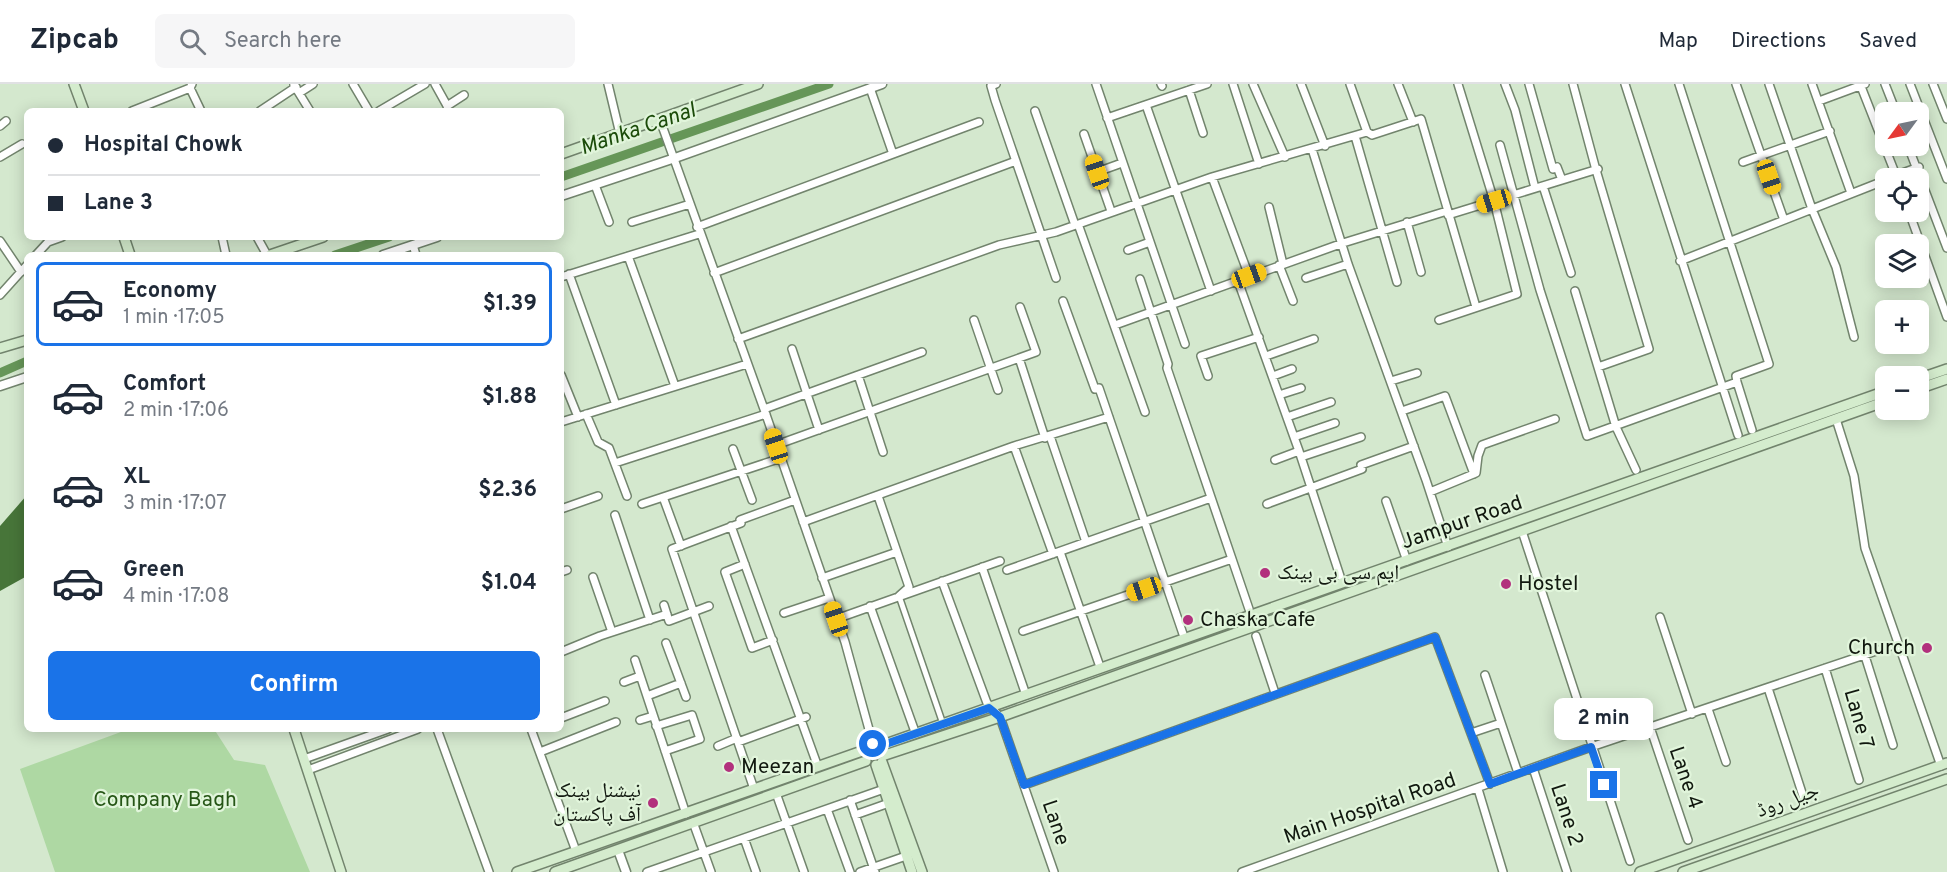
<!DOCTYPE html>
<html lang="en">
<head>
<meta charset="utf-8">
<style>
	body { margin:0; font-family:Overpass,"Noto Naskh Arabic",sans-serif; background:#f6f6f7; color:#1f2937; height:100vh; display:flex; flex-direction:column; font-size:22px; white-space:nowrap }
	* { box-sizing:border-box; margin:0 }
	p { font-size:20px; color:#747a83 }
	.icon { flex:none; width:33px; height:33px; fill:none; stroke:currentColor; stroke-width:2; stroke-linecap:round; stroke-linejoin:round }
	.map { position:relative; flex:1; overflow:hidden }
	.drawer { position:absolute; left:24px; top:168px; width:540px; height:480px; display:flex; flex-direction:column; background:#fff; border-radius:9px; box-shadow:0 3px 15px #0003 }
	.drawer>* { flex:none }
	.hud { position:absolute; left:24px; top:24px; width:540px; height:132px; border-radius:9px; box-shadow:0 3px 15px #0003; display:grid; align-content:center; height:132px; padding:0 24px; background:#fff }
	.needle { width:39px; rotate:237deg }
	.controls { position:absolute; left:1875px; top:18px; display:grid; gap:12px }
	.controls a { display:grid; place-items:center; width:54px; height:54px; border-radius:9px; background:#fff; box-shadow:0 3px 15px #0003; font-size:30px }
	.end { position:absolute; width:27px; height:27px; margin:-14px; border:8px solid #1a73e8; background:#fff; box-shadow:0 0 0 3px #fff }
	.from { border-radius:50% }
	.bubble { position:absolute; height:42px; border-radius:9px; background:#fff; box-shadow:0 3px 15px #0003; font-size:20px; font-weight:700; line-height:42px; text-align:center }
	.car { position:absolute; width:18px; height:36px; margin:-18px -9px; border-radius:8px; box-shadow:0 0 4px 2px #0007; background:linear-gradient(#f5c518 24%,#345 0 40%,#f5c518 0 76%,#345 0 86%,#f5c518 0) }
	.hud b { display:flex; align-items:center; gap:21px; height:57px; font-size:22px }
	.hud b+b { border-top:2px solid #e0e1e3 }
	.hud i { width:15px; height:15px; background:#1f2937 }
	ul { padding:10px 0 0; list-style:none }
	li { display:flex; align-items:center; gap:18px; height:84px; margin:0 12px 9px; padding:0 12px; border:3px solid transparent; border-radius:9px }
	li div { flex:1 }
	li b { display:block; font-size:22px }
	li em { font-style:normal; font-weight:700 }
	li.on { border-color:#1a73e8 }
	li>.icon { width:54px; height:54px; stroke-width:1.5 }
	.primary-button { display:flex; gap:12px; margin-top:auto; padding:12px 24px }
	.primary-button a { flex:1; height:69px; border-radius:9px; background:#1a73e8; color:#fff; font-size:24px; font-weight:700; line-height:69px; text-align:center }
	header { display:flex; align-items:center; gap:36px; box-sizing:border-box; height:84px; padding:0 30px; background:#fff; border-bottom:2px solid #e0e1e3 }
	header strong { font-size:28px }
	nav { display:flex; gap:33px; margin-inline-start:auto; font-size:21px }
	.search { width:420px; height:54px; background:#f6f6f7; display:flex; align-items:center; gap:15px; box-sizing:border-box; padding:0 21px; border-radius:9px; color:#747a83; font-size:22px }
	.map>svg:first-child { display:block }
	.green { fill:#aed8a3 }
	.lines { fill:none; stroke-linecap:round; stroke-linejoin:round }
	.canal { stroke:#669658; stroke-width:9 }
	.building { fill:#477539 }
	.pedestrian-casing { stroke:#72846d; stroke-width:8 }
	.minor-casing { stroke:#72846d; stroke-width:10 }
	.tertiary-casing { stroke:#72846d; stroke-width:11 }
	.secondary-casing { stroke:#72846d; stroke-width:12 }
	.pedestrian { stroke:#fff; stroke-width:5 }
	.minor { stroke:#fff; stroke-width:7 }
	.tertiary { stroke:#fff; stroke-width:8 }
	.secondary { stroke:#d4eccd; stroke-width:9 }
	.route { stroke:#1a73e8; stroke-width:8 }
	.poi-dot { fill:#b2317d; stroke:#e1f5db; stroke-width:2 }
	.labels { text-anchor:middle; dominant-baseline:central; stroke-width:4.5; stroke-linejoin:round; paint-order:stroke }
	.street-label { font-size:21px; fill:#11180f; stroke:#e1f5db }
	.poi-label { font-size:21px; fill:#11180f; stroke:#e1f5db; text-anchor:start }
	.park-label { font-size:21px; fill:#265616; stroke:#e1f5db }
	.water-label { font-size:22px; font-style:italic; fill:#1b4b09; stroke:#e1f5db }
</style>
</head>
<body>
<header>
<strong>Zipcab</strong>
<div class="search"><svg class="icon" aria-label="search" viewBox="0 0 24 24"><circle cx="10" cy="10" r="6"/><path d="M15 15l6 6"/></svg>Search here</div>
<nav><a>Map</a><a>Directions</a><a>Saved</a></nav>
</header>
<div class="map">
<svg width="1947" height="788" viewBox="0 0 1947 788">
	<rect width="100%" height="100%" fill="#d4e8ce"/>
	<path class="green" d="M129,645H214L234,676L265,681L310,788H55L20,685Z"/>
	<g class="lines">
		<path class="canal" d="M561,93L829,0
			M335,171L389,153
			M0,289L27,277"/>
	</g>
	<path class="building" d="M27,411V492L0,507V442Z"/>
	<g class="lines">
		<defs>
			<path id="pedestrian" d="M899,512L943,640"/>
			<path id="minor" d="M353,0L369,27
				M435,0L450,27
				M608,0L620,50
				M996,0L991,2L995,16L1056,194
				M1096,0L1185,260
				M1161,0L1162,2
				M1233,0L1259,80
				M1253,0L1285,73
				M1301,0L1325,62
				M1350,0L1367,48
				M1398,0L1413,38
				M1505,0L1515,26L1535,104
				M1529,0L1553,85L1557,83L1562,96
				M1573,0L1596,86L1649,265L1598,283
				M1625,0L1738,351
				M1679,0L1769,280L1736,292L1737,298
				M1736,0L1784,136
				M1769,0L1812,125L1836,183L1854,253
				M1812,0L1851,109
				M1860,0L1897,94
				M1885,0L1896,28
				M1910,0L1947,95
				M1933,0L1947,35
				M294,1L310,27
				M190,4L201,27
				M870,4L893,70
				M1189,6L1203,49
				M299,9L313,0
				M1819,17L1865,0
				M1146,21L1211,207
				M447,22L464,11
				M132,27L190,4L192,0
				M260,27L296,3
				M379,27L425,0
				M1035,27L1075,141
				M1107,34L1207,0
				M660,36L764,325L845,558L873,660
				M0,42L6,37
				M1084,50L1111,127
				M1355,52L1397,198
				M1500,61L1540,206L1587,352L1737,298L1752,346
				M1908,62L1947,164
				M1312,65L1348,180L1426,396L1448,463
				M0,73L22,60
				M1743,78L1830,47
				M1097,88L1122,79
				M1894,92L1919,83
				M1212,93L1249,192
				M595,101L609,138
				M1543,102L1571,189
				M1269,123L1283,180
				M1909,128L1947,233
				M1448,131L1598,85
				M632,138L690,120
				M1407,138L1421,188
				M1078,140L1145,328
				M697,143L979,38
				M222,153L226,171
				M257,153L267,171
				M0,157L21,188
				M413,161L416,171
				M1128,166L1150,158
				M36,171L48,158L62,153
				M628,172L675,302
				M1680,177L1886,96
				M1279,181L1293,217
				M714,189L1016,77
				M569,190L616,321
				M561,193L699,150
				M1306,194L1348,180
				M1140,195L1168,280L1167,284L1249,525
				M1238,197L1299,367L1340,492
				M1575,207L1616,343L1636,386
				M0,211L27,181
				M1063,217L1095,305L1099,304L1183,550
				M974,236L998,306
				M1439,236L1517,210L1494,117L1458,0
				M1115,241L1343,159L1447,127
				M738,255L999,161L1056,148L1212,93L1367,48L1372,51L1421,35L1476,223
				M792,265L819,346
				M1266,272L1314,255
				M1019,274L1045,354
				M561,291L578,333
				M858,291L883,368
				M1208,292L1201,272L1259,253
				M1273,292L1292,285
				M1391,297L1417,289
				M1279,311L1301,304
				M764,325L922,268
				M1402,327L1445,312L1474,390
				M586,330L598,358L609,364L627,412
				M1287,333L1331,318
				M1836,335L1854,392L1865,464L1941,682
				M561,338L747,280
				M1050,352L1086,458
				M1294,353L1335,339
				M776,361L1036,268L1020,223
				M1014,362L1053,470
				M733,365L752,416
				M1301,373L1361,353
				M1275,376L1299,367
				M615,379L766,330
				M1430,408L1476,389L1478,372L1482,361L1555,335
				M878,412L909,503L899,512
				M663,413L681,462
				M1386,417L1407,477
				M642,420L781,374
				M1267,420L1362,385L1361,381L1414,362
				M561,425L598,412
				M615,431L650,536
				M803,438L1014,362L1109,333
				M731,442L818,683
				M1522,447L1630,777
				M1060,468L1099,580
				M745,480L725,488L752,564L773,556
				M982,483L1026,611
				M1007,486L1211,414
				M561,488L567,486
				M593,493L612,548
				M822,494L897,468
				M942,497L987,619L1000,633L1054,788
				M664,521L669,537L709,522
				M870,522L914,645
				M784,529L829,514
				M1660,533L1692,630
				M836,535L1000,477
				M1023,547L1232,475
				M1256,552L1275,609
				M666,559L686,613
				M561,568L600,552L667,530
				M1865,572L1893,661
				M635,576L686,730
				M1825,584L1859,696
				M1485,591L1518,689
				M624,598L640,592
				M1768,604L1804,715
				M647,612L681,599
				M1708,625L1726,678
				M561,634L605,617
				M640,636L653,632
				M656,642L692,631L700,655L665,667
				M1650,643L1688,756
				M437,645L489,788
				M531,645L576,767
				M1471,649L1501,639
				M738,658L806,633
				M718,662L737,654
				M540,668L616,638
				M304,675L388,645
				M1533,684L1567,788
				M308,686L418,645
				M1024,701L1435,553L1490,700
				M754,705L672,465L741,439L740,436L795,416
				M1478,705L1503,788
				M776,709L804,788
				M850,716L875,788
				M827,725L850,788
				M855,731L889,719
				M693,738L711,788
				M744,754L756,788
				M647,788L884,705
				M860,788L906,772
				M1242,788L1591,663L1897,560"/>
			<path id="tertiary" d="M561,112L675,74L882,0
				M383,171L437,153
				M0,302L27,293
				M618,766L626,788"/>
			<path id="secondary" d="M74,0L84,27
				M561,70L758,0
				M124,153L130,171
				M270,171L323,153
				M0,264L27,256
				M1918,295L1947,285
				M1918,305L1947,295
				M294,645L341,788
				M880,662L1886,307
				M885,671L1000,633L1886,317
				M882,678L922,788
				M876,681L912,788
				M517,788L865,666
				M555,788L866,677
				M1640,788L1947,679
				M1683,788L1947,695"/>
		</defs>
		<use href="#pedestrian" class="pedestrian-casing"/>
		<use href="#minor" class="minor-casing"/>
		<use href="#tertiary" class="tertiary-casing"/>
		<use href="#secondary" class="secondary-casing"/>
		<use href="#pedestrian" class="pedestrian"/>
		<use href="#minor" class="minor"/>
		<use href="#tertiary" class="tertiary"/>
		<use href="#secondary" class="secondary"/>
	</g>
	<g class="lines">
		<path class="route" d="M873,660L880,662L989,624L1000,633L1024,701L1435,553L1490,700L1591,663L1604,701"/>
	</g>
	<g class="poi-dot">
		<circle cx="1265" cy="489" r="6"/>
		<circle cx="1506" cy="500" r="6"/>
		<circle cx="1188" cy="536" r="6"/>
		<circle cx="1927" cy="564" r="6"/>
		<circle cx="729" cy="683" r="6"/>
		<circle cx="653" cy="719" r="6"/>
	</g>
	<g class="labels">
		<g class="street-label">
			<text transform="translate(1462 439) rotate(-19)">Jampur Road</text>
			<text transform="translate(1858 635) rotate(74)">Lane 7</text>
			<text transform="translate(1685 694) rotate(71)">Lane 4</text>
			<text transform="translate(1788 717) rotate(-20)">جیل روڈ</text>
			<text transform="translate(1370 725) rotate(-19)">Main Hospital Road</text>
			<text transform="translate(1566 731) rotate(72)">Lane 2</text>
			<text transform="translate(1055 739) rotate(71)">Lane</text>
		</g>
		<g class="poi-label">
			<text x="1277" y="489">ایم سی بی بینک</text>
			<text x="1518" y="500">Hostel</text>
			<text x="1200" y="536">Chaska Cafe</text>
			<text x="1915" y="564" text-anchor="end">Church</text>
			<text x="741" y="683">Meezan</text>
			<text x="641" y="707" text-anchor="end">نیشنل بینک<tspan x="641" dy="24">آف پاکستان</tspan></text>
		</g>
		<g class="park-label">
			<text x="165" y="716">Company Bagh</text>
		</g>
		<g class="water-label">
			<text transform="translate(638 46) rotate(-19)">Manka Canal</text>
		</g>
	</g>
</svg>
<div class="controls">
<a><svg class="needle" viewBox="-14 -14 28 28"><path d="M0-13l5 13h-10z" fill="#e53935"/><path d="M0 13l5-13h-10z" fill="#747a83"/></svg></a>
<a><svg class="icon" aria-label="locate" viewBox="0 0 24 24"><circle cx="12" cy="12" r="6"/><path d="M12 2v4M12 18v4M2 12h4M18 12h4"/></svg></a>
<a><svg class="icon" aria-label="layers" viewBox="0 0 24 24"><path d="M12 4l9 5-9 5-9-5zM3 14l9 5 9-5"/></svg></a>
<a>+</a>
<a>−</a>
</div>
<i class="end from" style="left:873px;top:660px"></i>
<i class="end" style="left:1604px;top:701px"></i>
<div class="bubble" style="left:1554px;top:614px;width:99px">2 min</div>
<i class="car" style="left:1097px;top:88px;rotate:341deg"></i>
<i class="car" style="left:1769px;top:93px;rotate:161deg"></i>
<i class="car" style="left:1494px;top:117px;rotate:253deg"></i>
<i class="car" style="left:1249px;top:192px;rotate:70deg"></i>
<i class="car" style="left:776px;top:362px;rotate:342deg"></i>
<i class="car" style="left:1144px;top:505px;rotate:251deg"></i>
<i class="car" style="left:836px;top:535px;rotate:341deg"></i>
<div class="hud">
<b><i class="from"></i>Hospital Chowk</b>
<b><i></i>Lane 3</b>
</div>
<section class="drawer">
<ul>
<li class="on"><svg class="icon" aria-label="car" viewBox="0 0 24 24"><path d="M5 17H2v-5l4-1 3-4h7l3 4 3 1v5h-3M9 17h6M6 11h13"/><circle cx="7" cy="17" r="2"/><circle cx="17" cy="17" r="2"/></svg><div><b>Economy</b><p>1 min · 17:05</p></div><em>$1.39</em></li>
<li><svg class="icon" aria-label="car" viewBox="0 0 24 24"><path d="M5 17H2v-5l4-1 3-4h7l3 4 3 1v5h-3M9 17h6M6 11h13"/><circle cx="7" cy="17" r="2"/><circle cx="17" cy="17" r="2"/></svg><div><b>Comfort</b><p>2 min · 17:06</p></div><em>$1.88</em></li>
<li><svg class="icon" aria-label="car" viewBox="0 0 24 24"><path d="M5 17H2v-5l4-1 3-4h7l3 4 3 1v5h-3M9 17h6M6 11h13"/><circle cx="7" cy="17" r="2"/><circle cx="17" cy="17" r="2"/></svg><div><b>XL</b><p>3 min · 17:07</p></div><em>$2.36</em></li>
<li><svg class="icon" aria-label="car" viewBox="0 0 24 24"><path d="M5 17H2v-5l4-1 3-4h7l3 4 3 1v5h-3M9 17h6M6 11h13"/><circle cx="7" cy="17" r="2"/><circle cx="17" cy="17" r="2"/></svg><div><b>Green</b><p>4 min · 17:08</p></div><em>$1.04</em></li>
</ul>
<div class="primary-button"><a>Confirm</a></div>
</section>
</div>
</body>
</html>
